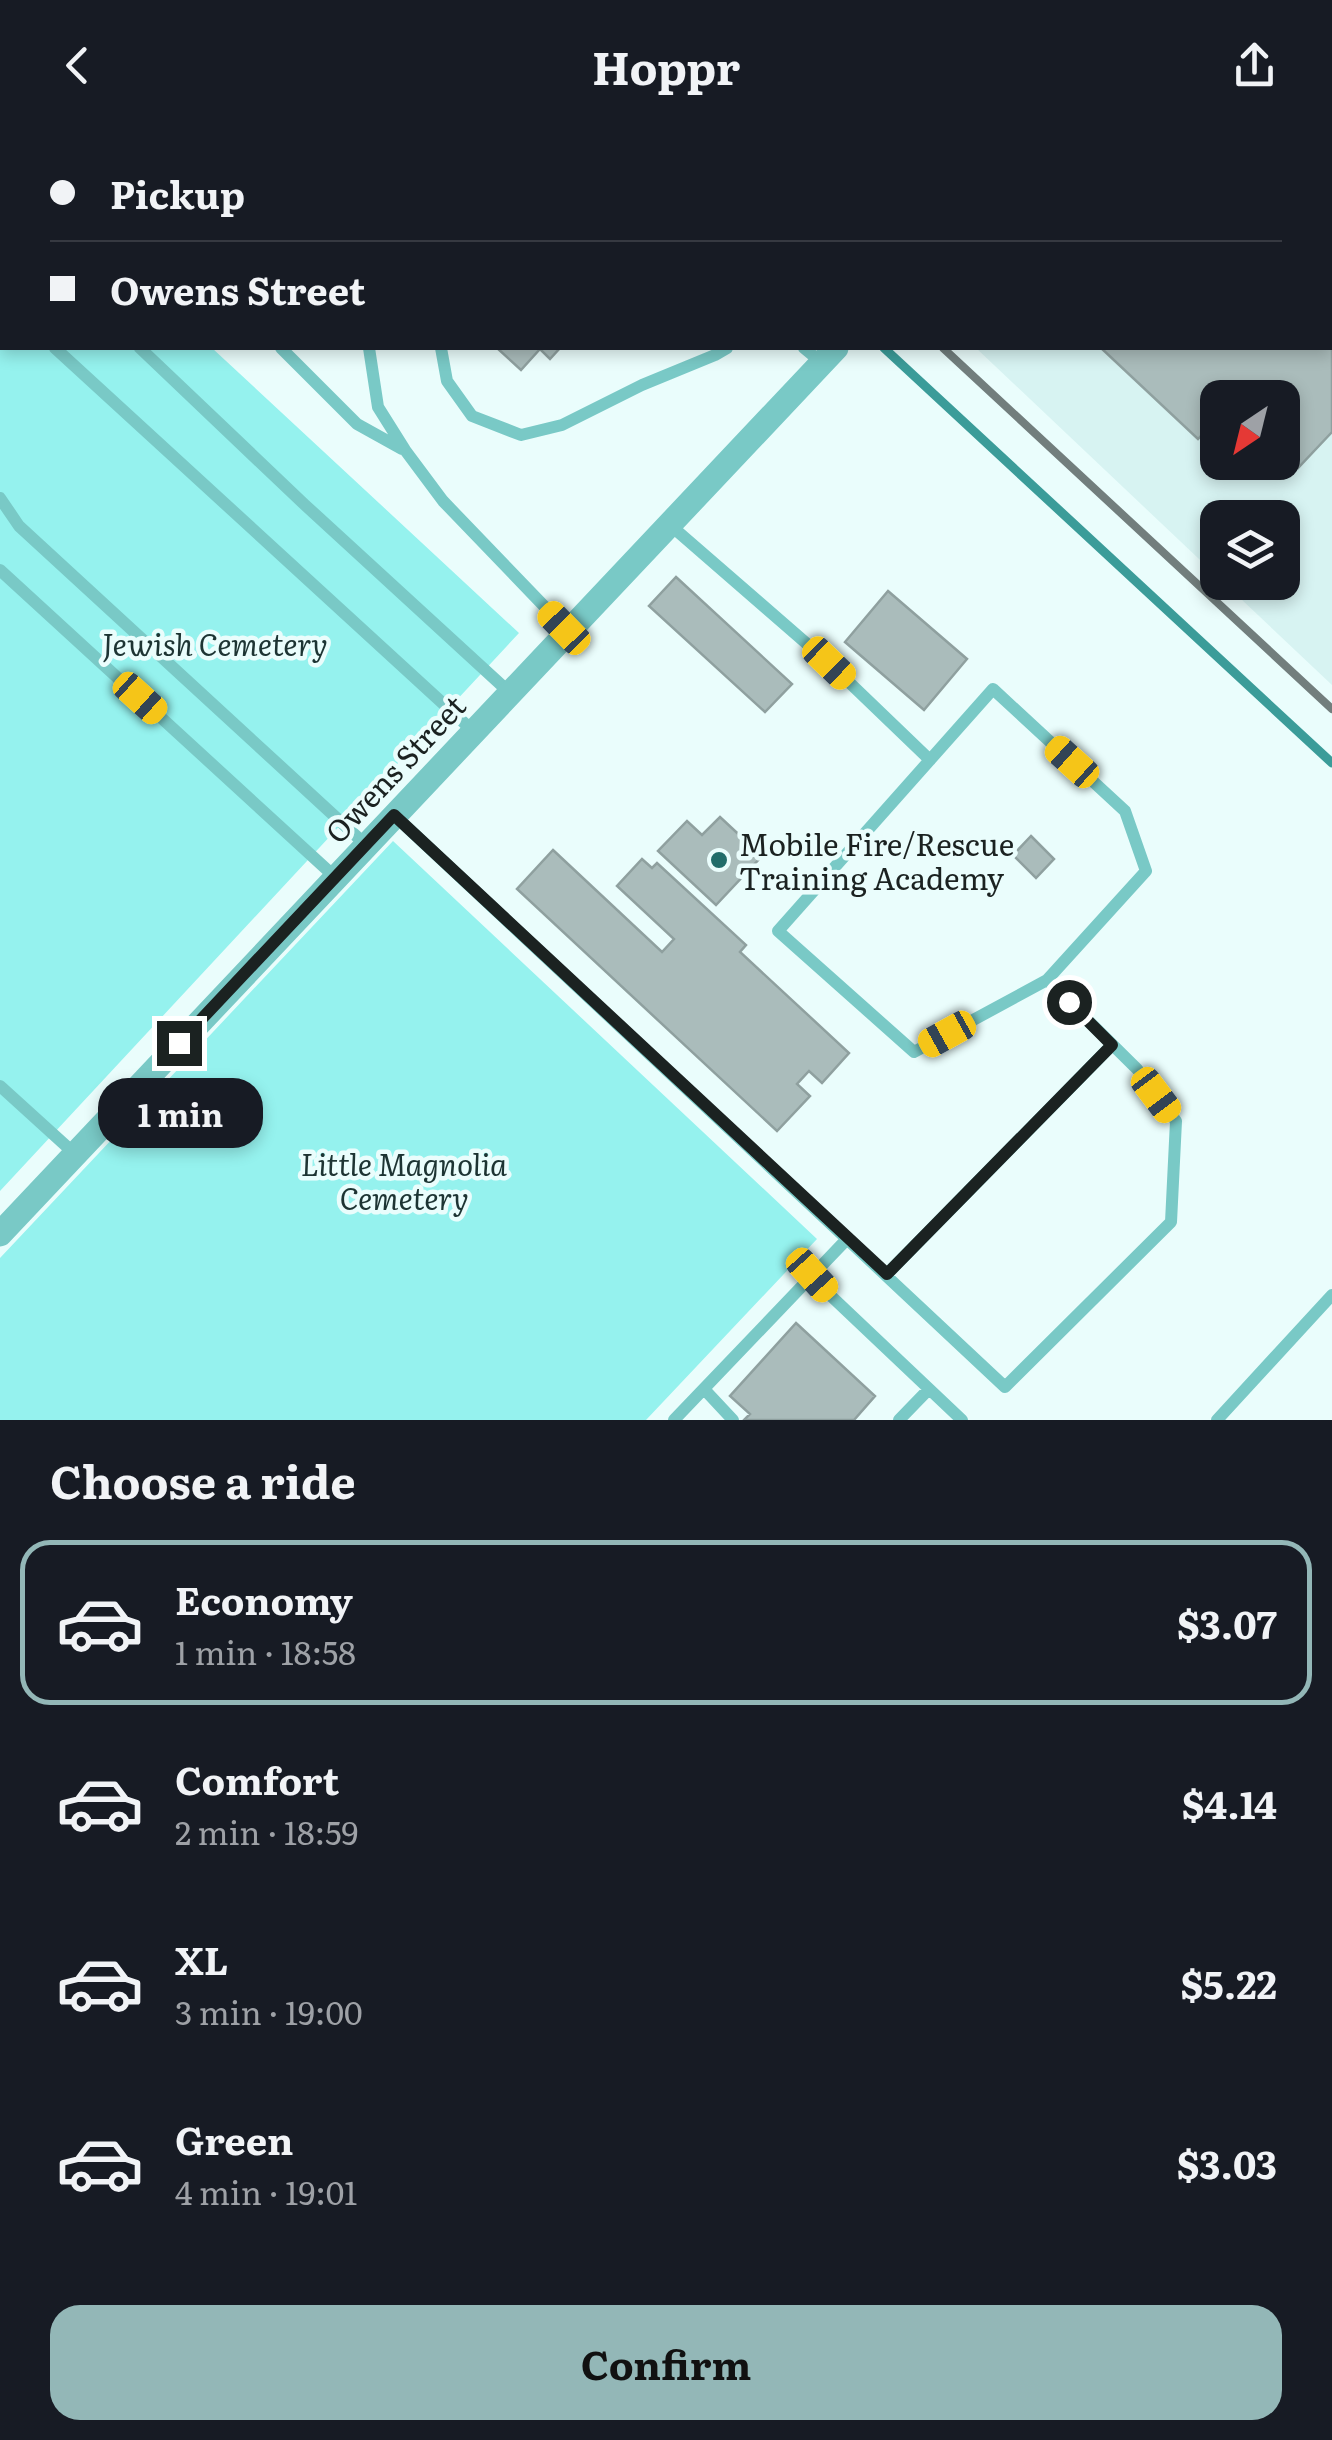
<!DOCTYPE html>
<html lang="en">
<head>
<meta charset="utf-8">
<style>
	body { margin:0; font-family:Literata,serif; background:#242831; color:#f1f3f6; height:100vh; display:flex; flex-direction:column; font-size:38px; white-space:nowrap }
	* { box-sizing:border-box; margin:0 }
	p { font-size:32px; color:#9ea1a6 }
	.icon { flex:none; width:55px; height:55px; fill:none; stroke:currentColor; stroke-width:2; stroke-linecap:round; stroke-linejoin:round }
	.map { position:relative; height:1290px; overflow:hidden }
	.panel { display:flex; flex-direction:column; background:#171b24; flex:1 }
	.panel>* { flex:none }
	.hud { position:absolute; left:0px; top:0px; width:1332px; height:220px; box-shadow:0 5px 15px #0003; display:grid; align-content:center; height:220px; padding:0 50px; background:#171b24 }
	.needle { width:65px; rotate:215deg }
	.controls { position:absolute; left:1200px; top:250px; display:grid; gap:20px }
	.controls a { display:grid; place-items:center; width:100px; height:100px; border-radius:20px; background:#171b24; box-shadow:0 5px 15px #0003; font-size:50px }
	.end { position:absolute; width:45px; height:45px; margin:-22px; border:12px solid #1b2221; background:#fff; box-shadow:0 0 0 5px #fff }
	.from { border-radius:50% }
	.bubble { position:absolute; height:70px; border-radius:30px; background:#171b24; box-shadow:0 5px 15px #0003; font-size:32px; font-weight:700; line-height:70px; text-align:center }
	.car { position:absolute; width:30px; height:60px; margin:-30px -15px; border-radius:12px; box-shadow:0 0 8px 2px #0007; background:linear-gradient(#f5c518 24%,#345 0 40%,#f5c518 0 76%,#345 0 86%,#f5c518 0) }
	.hud b { display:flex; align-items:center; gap:35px; height:95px; font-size:38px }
	.hud b+b { border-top:2px solid #363941 }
	.hud i { width:25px; height:25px; background:#f1f3f6 }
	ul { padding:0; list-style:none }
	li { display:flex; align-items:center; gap:30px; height:165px; margin:0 20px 15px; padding:0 30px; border:5px solid transparent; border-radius:30px }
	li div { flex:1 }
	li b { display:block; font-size:38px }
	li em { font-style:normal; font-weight:700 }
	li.on { border-color:#93b7b7 }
	li>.icon { width:90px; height:90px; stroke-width:1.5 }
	h2 { padding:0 50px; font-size:45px; line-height:120px }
	.action { display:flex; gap:20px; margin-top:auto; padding:20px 50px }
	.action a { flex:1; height:115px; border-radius:30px; background:#93b7b7; color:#111; font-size:40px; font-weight:700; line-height:115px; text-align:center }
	header { display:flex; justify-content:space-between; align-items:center; height:130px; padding:0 50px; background:#171b24; font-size:45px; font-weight:700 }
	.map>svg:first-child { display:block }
	.built { fill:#d7f3f2; fill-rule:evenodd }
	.green { fill:#95f2ee }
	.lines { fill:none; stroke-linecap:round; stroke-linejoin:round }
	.stream { stroke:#3b9c99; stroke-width:9 }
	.building { fill:#aabcbb; stroke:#8fa09f; stroke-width:2.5 }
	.lane { stroke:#79c9c6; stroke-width:12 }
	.street { stroke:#79c9c6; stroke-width:25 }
	.rail { stroke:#727e7d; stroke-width:8 }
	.route { stroke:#1b2221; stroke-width:12 }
	.poi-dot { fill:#216d6a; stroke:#eafdfc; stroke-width:4 }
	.labels { text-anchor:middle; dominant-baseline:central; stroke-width:9; stroke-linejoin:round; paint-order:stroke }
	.park-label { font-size:30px; font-style:italic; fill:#1d3433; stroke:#eafdfc }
	.street-label { font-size:30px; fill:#1b2221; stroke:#eafdfc }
	.poi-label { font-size:30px; fill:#1b2221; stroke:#eafdfc; text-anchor:start }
</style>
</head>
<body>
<header><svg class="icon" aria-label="back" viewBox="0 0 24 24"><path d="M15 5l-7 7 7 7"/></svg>Hoppr<svg class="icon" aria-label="share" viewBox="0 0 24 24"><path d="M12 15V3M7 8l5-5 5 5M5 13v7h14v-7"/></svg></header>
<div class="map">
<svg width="1332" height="1290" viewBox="0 0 1332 1290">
	<rect width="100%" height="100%" fill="#eafdfc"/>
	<path class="built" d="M747,0H1332V555L1224,453L1282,452V388H1218L1217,446L976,218H1330V2H749ZM1218,268H1282V332H1218Z"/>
	<path class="green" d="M0,21L2,23V218H212L519,503L0,1061Z
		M393,711L817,1109L646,1290H0V1128Z"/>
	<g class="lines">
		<path class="stream" d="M650,0L653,2
			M884,218L1332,633"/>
	</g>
	<path class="building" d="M172,0H275L278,2H170Z
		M488,0H541L539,2H486Z
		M1071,0H1173L1176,2H1069Z
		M1274,0H1332V54L1330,52V2H1276Z
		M1330,147L1332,149V302L1298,338L1282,324V268H1218V288L1198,309L1101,218H1330Z
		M497,218H560L550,229L540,219L521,240Z
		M676,447L792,554L765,582L649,476Z
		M888,461L967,529L924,580L845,512Z
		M720,687L762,726L716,775L658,721L687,691L702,705Z
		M1031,706L1054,729L1036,748L1013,725Z
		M553,720L662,822L674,809L617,756L642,729L652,738L657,733L746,815L740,822L849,923L822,953L809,941L797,954L810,966L777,1001L517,759Z
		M796,1193L875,1266L854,1290H744L750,1284L730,1266Z"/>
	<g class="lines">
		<path class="lane" d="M423,0L426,2
			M55,218L473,601
			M140,218L305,375L510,563
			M281,218L357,294L402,319
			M369,218L378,277L405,320L443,371L568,501
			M441,218L447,251L472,286L521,305L562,295L642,255L715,225L727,218
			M804,218L822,233
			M0,368L19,396L366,715
			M669,394L829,533L930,630
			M0,440L335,747
			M993,559L1125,681L1146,741L1047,850L914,922L778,801Z
			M394,685L1005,1257L1171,1092L1176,991L1137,939L1047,850
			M0,956L75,1024
			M887,1144L1112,915
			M812,1145L831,1166L962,1290
			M704,1259L733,1290
			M674,1290L848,1108
			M899,1290L929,1259
			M1217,1290L1332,1165"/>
		<path class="street" d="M730,0L733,2
			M0,1104L836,218"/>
		<path class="rail" d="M709,0L712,2
			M943,218L1332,579"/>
	</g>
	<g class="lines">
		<path class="route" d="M179,913L394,685L887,1144L1112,915L1069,872"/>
	</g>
	<circle class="poi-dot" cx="719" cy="730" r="10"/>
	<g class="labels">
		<g class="park-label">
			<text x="215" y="513">Jewish Cemetery</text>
			<text x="404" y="1033">Little Magnolia<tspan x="404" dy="34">Cemetery</tspan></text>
		</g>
		<g class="street-label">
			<text transform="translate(394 638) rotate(-47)">Owens Street</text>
		</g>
		<g class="poi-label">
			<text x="739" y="713">Mobile Fire/Rescue<tspan x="739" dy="34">Training Academy</tspan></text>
		</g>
	</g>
</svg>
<div class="controls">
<a><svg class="needle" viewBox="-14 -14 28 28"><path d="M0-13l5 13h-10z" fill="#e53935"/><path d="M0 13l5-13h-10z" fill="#9ea1a6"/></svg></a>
<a><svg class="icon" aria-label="layers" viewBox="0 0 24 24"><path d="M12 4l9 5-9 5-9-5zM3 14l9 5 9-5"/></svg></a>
</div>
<i class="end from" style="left:1069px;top:872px"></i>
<i class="end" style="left:179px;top:913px"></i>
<div class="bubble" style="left:98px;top:948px;width:165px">1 min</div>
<i class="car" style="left:564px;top:498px;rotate:316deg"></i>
<i class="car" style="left:829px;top:533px;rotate:134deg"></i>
<i class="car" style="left:140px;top:568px;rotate:132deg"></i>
<i class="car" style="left:1072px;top:632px;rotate:312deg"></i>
<i class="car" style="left:947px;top:904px;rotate:241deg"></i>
<i class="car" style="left:1156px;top:965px;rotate:143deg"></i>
<i class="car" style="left:812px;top:1145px;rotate:138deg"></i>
<div class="hud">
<b><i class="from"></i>Pickup</b>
<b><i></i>Owens Street</b>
</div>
</div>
<section class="panel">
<h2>Choose a ride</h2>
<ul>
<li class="on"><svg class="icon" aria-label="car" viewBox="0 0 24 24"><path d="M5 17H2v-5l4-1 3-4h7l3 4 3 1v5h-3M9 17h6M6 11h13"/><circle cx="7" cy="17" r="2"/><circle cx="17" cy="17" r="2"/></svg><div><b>Economy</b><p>1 min · 18:58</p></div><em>$3.07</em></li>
<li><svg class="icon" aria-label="car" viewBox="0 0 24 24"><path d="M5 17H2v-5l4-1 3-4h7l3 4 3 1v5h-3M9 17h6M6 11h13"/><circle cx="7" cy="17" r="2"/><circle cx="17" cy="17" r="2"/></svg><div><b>Comfort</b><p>2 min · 18:59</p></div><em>$4.14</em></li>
<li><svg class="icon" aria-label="car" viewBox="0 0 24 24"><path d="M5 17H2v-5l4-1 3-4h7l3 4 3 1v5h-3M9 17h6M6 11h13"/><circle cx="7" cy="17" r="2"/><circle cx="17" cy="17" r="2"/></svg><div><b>XL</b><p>3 min · 19:00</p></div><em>$5.22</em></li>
<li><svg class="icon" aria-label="car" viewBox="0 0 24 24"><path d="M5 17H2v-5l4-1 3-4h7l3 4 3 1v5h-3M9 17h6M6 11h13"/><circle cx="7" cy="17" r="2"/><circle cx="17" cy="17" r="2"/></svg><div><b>Green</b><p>4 min · 19:01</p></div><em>$3.03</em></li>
</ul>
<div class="action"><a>Confirm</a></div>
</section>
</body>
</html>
